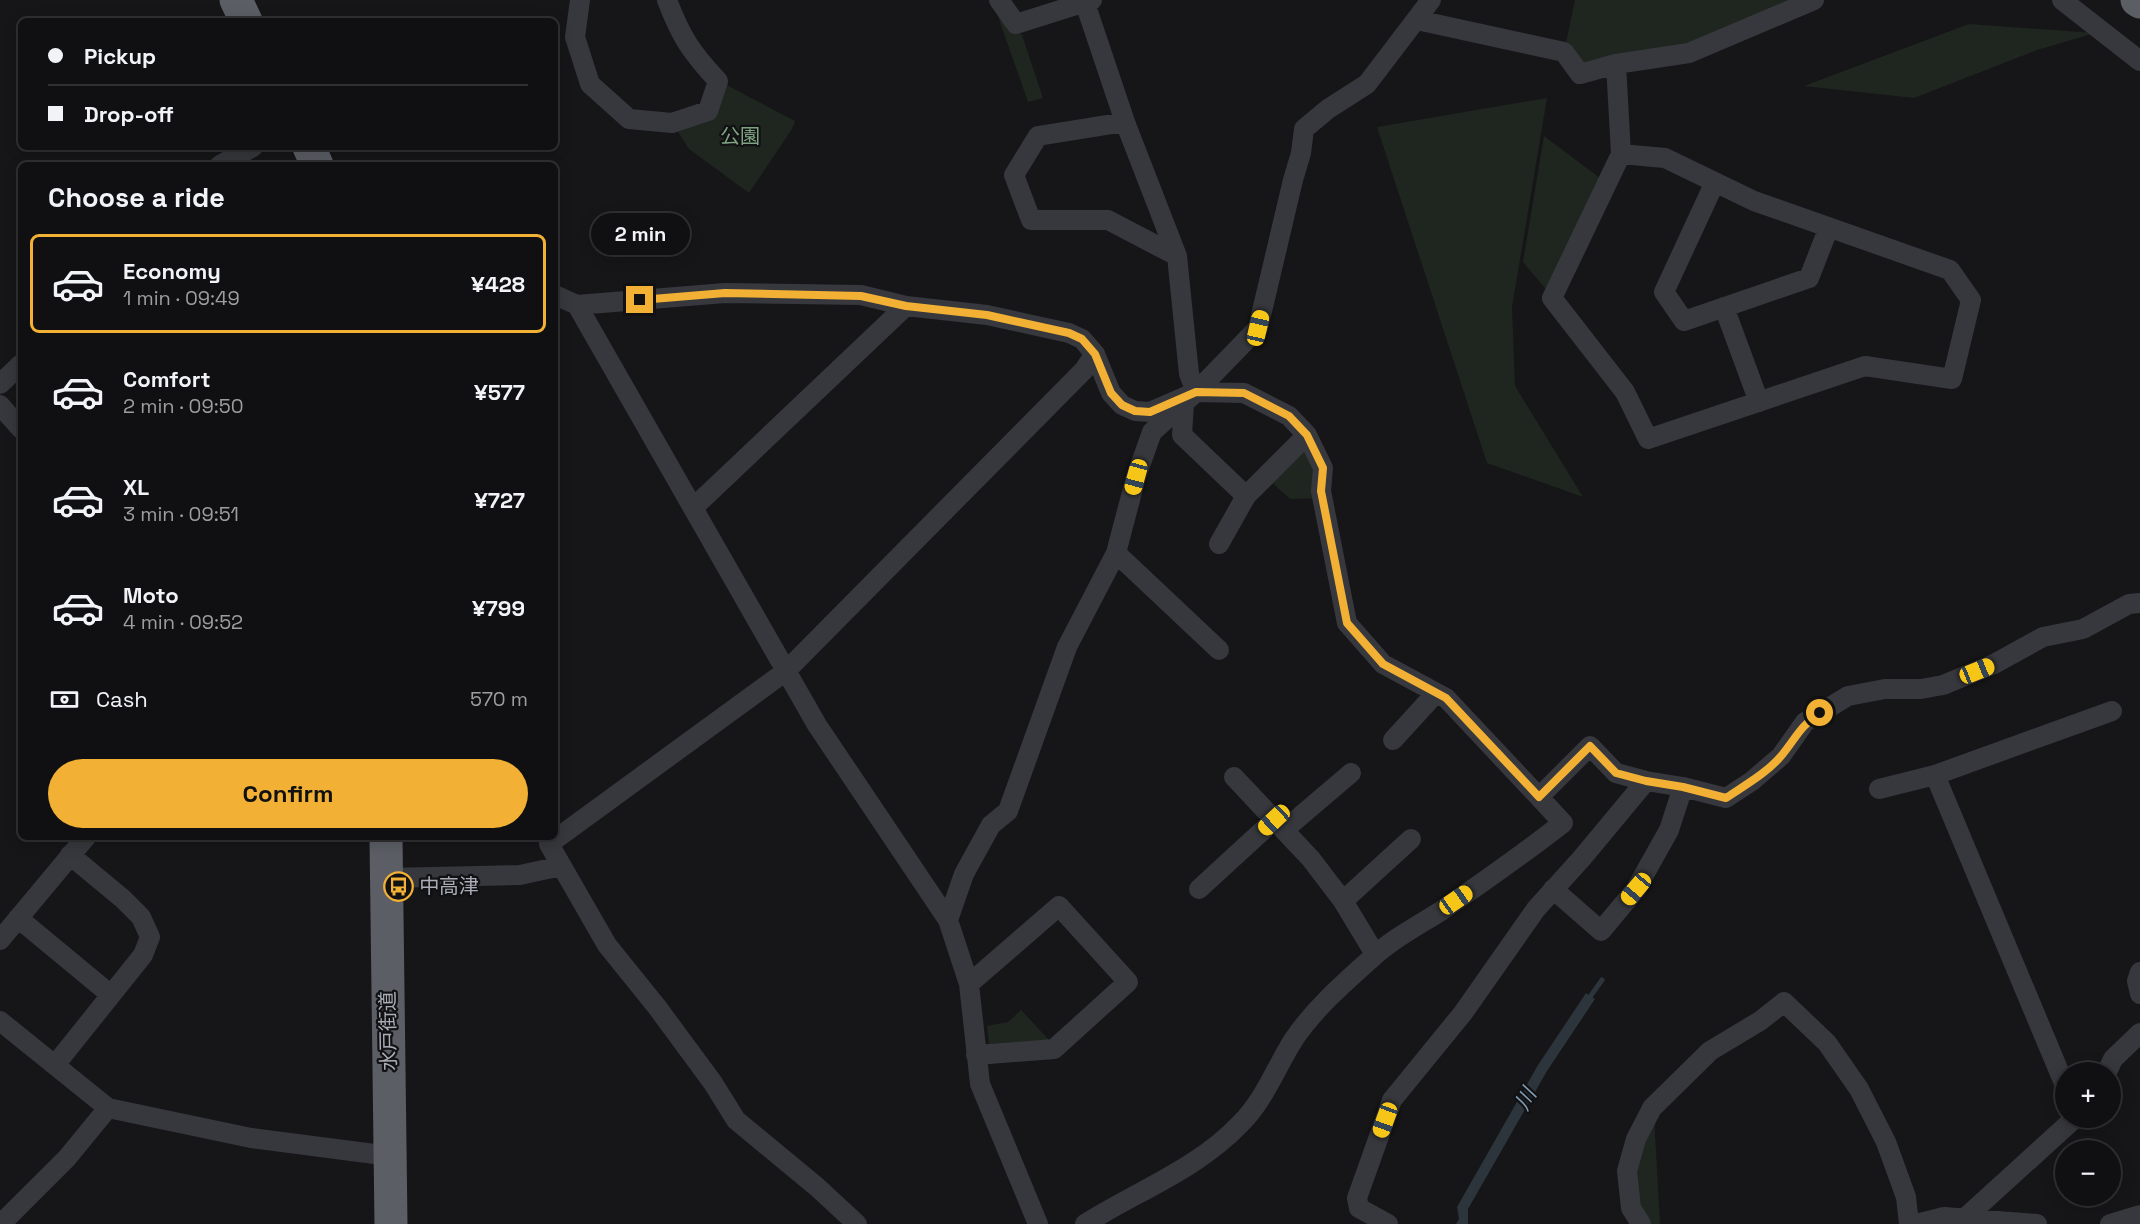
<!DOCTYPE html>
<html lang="en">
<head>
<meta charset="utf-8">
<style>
	body { margin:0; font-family:"Space Grotesk","Noto Sans JP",sans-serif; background:#19191b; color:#f1f3f6; height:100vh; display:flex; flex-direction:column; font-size:22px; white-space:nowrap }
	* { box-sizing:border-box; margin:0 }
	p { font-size:20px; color:#9c9d9f }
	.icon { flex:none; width:33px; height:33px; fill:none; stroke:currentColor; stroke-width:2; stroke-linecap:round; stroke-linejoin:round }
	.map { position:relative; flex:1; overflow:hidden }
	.drawer { position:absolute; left:18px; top:162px; width:540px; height:678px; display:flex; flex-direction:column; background:#101012; border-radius:9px; box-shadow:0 3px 15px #0003,0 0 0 2px #303032 }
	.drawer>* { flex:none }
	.top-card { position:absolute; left:18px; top:18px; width:540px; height:132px; border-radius:9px; box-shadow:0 3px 15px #0003,0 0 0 2px #303032; display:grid; align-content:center; height:132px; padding:0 30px; background:#101012 }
	.buttons { position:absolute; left:2055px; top:1062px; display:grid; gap:12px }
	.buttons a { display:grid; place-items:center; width:66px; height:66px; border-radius:50%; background:#101012; box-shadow:0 3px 15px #0003,0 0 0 2px #303032; font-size:30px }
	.end { position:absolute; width:27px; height:27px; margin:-14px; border:8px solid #f2b134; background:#111; box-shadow:0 0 0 3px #111 }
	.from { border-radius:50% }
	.bubble { position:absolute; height:42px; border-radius:21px; background:#101012; box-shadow:0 3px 15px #0003,0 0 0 2px #303032; font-size:20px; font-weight:700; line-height:42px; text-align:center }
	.car { position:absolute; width:18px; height:36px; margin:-18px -9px; border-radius:8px; box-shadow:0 0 4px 2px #0007; background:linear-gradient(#f5c518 24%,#345 0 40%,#f5c518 0 76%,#345 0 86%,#f5c518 0) }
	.top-card b { display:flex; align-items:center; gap:21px; height:57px; font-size:22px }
	.top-card b+b { border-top:2px solid #303032 }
	.top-card i { width:15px; height:15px; background:#f1f3f6 }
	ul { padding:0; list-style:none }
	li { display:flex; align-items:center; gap:18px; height:99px; margin:0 12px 9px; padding:0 18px; border:3px solid transparent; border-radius:9px }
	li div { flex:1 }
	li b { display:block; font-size:22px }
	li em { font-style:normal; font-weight:700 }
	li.on { border-color:#f2b134 }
	li>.icon { width:54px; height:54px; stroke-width:1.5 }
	h2 { padding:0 30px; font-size:27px; line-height:72px }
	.pay { display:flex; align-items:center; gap:15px; height:66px; padding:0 30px; font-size:22px }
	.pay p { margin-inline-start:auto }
	.button { display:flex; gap:12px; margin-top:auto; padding:12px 30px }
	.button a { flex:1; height:69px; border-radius:36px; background:#f2b134; color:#111; font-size:24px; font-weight:700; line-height:69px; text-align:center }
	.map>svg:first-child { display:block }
	.green { fill:#1e261f }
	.water { fill:#2c353c }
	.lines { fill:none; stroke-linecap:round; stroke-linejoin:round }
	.stream { stroke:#2c353c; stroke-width:5 }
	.minor { stroke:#37383d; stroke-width:20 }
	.trunk { stroke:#5b5e65; stroke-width:33 }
	.route { stroke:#f2b134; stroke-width:8 }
	.labels { text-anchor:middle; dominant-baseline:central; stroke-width:4.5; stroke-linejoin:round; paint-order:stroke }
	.park-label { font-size:20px; fill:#7fa381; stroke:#111113 }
	.poi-label { font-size:20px; fill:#a8adb8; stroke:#111113; text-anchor:start }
	.street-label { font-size:20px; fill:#a8adb8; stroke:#111113 }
	.water-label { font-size:21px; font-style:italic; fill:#7f9bb3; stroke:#111113 }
</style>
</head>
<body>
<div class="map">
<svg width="2140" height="1224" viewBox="0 0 2140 1224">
	<rect width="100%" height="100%" fill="#161618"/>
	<path class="green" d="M1575,0H1804L1688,47L1582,66L1566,43Z
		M994,5L1022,35L1043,98L1028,102Z
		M1969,24L2095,33L2037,50L1914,98L1804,86Z
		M719,81L795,121L792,129L749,193L689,149L672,123L708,111Z
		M1547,98L1512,307L1515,386L1583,497L1487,463L1377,127Z
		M1544,136L1604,181L1549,293L1523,262Z
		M1306,442L1317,470L1318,498L1290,499L1268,479Z
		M1021,1010L1049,1040L989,1044L987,1026L1008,1022Z
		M1654,1115L1660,1224H1648L1621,1171Z"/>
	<path class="water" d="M1586,993L1595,999L1547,1071L1468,1209V1224H1456L1459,1219L1457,1207L1538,1065Z"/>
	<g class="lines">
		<path class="stream" d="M1587,1001L1602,980"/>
		<path class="minor" d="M580,0L575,37L590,84L629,119L672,123L708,111L718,81C691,52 681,37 667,0
			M999,0L1016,24L1092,0
			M1084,0L1125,122L1177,256L1189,374L1196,392
			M2062,0L2140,61
			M1417,20L1564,52L1580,74L1616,64L1689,53L1814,0
			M1616,64L1621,154L1552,298L1625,392L1648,439L1865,366L1952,379L1971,300L1950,270L1754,201L1665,158L1621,154
			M1125,122L1038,136L1014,175L1031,220H1108L1177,256
			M220,165L253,147
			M1715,182L1664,292L1684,321L1809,278L1829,227
			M555,295L577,305L817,725L948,920L969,984L980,1084L1038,1224
			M577,305L725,293L861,295L906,306L987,315L1069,333L1082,339L1095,354L1111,393L1122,405L1135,411L1150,412L1196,392L1244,393L1289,416L1307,435L1323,468L1321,491L1347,623L1383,664L1446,698L1539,797L1590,746L1616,773L1646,781L1582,858L1536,909L1463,1013L1392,1100L1357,1198L1359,1208L1388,1224
			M1724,307L1759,402
			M0,384L21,364
			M1184,403L1182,435L1246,496
			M0,405L21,429
			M693,508L906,306
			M1219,544L1246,496L1307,435
			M1116,553L1219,650
			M1393,740L1436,693
			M1935,775L2112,711
			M1234,777L1311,859L1343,901L1375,954
			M1683,787L1726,798L1752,781L1781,756L1805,722L1848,696L1885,689H1921L1943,685L1994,664L2043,637L2083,629L2129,604L2140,603
			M1879,789L1935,775L2066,1088
			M1284,830L1351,773
			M387,878L520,875L561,866
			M1199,889L1274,820
			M1553,889L1601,931L1636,889L1669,830L1683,787L1646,781
			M1343,901L1411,839
			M18,918L111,995
			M948,920L964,874L991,825L1008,811L1067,647L1116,553L1136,477L1152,432L1196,392L1258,328L1293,180L1301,153L1304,129L1328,109L1367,84L1431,0
			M0,940L86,837
			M2140,972L2137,981L2140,994
			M969,984L1059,906L1128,982L1054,1049L976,1055
			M0,1021L108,1108
			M55,1065L143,955L150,937L141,917L123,899L70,855
			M2107,1072L2113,1059L2140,1033
			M1964,1219L2075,1118
			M1,1224L67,1158L108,1108L251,1138L390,1156
			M857,1224L817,1187L736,1120L713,1083L657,1007L607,945L549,844L786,671L1084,370L1095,354
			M1085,1224C1137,1191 1198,1169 1241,1123C1265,1099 1276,1067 1294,1039C1315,1008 1345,982 1373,957C1392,939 1419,925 1441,911C1482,883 1523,854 1563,823L1539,797
			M1641,1224L1631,1208L1627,1171L1636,1139L1652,1108L1710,1051L1760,1021L1784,1002L1827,1043L1859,1089L1886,1142L1906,1197L1909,1224
			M1916,1224L1944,1217L2037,1224
			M2110,1224L2140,1215"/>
		<path class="trunk" d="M236,0L246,21
			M2137,0L2140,2
			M309,147L317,165
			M386,837L391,1224"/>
	</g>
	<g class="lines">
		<path class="route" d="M640,300L725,293L861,296L906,306L987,315L1069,333L1082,339L1095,354L1111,393L1122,405L1135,411L1150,412L1196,392L1244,393L1289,416L1307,435L1323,468L1321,491L1347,623L1383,664L1446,698L1539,797L1590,746L1616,773L1646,781L1683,787L1726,798C1745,785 1767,773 1782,755C1796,738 1800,726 1820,713"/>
	</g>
	<defs>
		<symbol id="bus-ring" viewBox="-11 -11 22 22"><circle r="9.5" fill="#111113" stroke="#f2b134" stroke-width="1.5"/><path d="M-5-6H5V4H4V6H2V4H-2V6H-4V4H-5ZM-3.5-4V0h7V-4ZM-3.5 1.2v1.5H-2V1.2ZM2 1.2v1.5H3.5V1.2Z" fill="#f2b134"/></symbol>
	</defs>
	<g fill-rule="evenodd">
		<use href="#bus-ring" x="382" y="870" width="33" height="33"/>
	</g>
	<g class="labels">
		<g class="park-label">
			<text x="740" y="136">公園</text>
		</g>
		<g class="poi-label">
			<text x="419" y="886">中高津</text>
		</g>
		<g class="street-label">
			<text transform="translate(388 1031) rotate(-91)">水戸街道</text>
		</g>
		<g class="water-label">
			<text transform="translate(1525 1099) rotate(-61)">川</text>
		</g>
	</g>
</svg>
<div class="buttons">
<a>+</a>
<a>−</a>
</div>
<i class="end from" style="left:1820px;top:713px"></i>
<i class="end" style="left:640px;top:300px"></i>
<div class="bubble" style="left:591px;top:213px;width:99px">2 min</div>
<i class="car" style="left:1258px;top:328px;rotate:13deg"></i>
<i class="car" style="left:1136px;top:477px;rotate:195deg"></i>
<i class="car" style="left:1977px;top:671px;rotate:68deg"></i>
<i class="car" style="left:1274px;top:820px;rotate:227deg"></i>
<i class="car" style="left:1636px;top:889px;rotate:220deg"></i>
<i class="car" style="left:1456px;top:900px;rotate:55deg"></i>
<i class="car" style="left:1385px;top:1120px;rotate:200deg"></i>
<div class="top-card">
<b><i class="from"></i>Pickup</b>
<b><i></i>Drop-off</b>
</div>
<section class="drawer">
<h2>Choose a ride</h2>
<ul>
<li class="on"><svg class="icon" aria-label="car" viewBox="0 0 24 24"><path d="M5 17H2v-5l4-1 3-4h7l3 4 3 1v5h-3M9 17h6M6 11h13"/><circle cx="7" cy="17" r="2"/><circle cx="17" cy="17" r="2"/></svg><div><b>Economy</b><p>1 min · 09:49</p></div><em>¥428</em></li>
<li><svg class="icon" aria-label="car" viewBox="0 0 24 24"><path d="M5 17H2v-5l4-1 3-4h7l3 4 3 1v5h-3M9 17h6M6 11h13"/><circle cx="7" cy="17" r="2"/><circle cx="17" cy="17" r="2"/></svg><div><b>Comfort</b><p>2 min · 09:50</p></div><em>¥577</em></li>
<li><svg class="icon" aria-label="car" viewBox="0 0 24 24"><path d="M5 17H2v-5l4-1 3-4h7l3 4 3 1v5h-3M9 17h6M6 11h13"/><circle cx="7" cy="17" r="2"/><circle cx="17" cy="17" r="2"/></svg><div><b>XL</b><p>3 min · 09:51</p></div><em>¥727</em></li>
<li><svg class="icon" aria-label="car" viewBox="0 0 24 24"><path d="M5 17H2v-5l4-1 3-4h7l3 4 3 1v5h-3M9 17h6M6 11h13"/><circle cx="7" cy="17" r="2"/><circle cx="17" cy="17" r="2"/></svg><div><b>Moto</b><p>4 min · 09:52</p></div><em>¥799</em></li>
</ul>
<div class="pay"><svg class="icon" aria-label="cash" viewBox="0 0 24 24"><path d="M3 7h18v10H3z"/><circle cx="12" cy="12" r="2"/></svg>Cash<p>570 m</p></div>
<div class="button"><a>Confirm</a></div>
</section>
</div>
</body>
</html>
